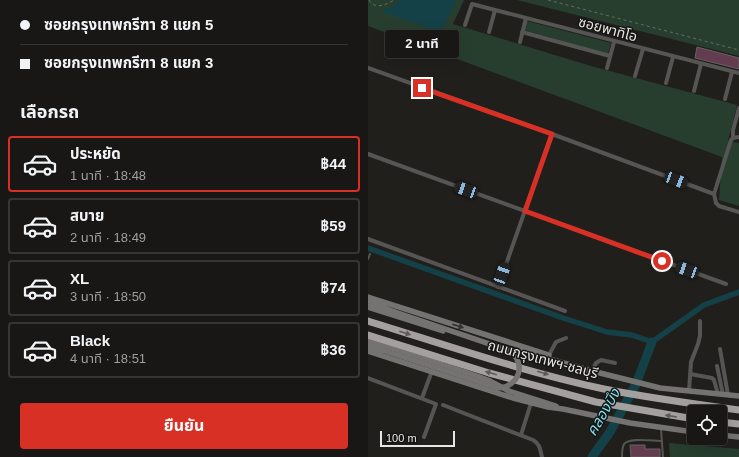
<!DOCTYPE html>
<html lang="th">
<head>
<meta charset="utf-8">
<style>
	body { margin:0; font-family:Helvetica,"Noto Sans Thai",sans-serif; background:#252422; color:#f1f3f6; height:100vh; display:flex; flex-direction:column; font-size:15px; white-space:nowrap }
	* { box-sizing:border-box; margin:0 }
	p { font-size:13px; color:#9f9fa0 }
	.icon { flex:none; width:22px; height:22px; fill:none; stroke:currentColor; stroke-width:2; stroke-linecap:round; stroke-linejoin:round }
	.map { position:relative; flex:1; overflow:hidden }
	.drawer { display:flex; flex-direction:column; background:#181715; width:368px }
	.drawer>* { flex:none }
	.top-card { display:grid; align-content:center; height:88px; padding:0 20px; background:#181715 }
	.fabs { position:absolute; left:319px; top:405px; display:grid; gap:8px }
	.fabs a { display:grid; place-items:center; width:40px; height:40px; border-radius:4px; background:#181715; box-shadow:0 4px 16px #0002,0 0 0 1px #363634; font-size:20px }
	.scale { position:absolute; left:12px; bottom:10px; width:75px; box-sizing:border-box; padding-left:4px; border:2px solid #e6e5e3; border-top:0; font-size:11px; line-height:14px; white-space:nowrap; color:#e6e5e3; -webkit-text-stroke:3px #161513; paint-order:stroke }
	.end { position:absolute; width:18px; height:18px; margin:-9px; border:5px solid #d93025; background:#fff; box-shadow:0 0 0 2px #fff }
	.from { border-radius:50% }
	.bubble { position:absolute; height:28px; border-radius:4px; background:#181715; box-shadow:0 4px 16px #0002,0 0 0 1px #363634; font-size:13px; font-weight:700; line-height:28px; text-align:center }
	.car { position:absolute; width:12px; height:24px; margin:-12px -6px; border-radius:5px; box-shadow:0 0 3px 1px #0007; background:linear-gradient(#222 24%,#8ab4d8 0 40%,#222 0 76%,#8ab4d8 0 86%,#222 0) }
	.top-card b { display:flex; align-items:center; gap:14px; height:38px; font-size:15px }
	.top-card b+b { border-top:1px solid #363634 }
	.top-card i { width:10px; height:10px; background:#f1f3f6 }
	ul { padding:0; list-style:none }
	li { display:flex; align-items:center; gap:12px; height:56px; margin:0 8px 6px; padding:0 12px; border:2px solid #363634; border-radius:4px }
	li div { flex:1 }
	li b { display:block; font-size:15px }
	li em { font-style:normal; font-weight:700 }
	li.current { border-color:#d93025 }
	li>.icon { width:36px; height:36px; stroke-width:1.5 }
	h2 { padding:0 20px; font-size:18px; line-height:48px }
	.primary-button { display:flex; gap:8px; margin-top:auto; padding:8px 20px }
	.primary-button a { flex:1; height:46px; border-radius:4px; background:#d93025; color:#fff; font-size:16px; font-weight:700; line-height:46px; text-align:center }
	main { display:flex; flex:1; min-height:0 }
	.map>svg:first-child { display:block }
	.green { fill:#273e2f }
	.water { fill:#144148 }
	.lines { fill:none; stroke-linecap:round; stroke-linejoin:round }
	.canal { stroke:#144148; stroke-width:5.5 }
	.river { stroke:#144148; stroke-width:9 }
	.building { fill:#643c50; stroke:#656263 }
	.path { stroke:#6a6967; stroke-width:1; stroke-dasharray:3 3; stroke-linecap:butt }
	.service { stroke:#565554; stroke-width:2 }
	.minor { stroke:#565554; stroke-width:4 }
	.secondary { stroke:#757372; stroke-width:5.5 }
	.motorway { stroke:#a4a09f; stroke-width:7 }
	.secondary-bridge { stroke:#757372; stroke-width:5.5 }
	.oneway { fill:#323130 }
	.oneway2 { fill:#5d5a59 }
	.route { stroke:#d93025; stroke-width:5 }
	.labels { text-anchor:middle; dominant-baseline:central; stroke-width:3; stroke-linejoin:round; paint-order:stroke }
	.street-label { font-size:14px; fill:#e6e5e3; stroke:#161513 }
	.water-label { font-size:15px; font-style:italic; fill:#7fdeee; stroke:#161513 }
</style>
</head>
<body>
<main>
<section class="drawer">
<div class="top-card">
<b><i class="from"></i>ซอยกรุงเทพกรีฑา 8 แยก 5</b>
<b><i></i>ซอยกรุงเทพกรีฑา 8 แยก 3</b>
</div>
<h2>เลือกรถ</h2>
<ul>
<li class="current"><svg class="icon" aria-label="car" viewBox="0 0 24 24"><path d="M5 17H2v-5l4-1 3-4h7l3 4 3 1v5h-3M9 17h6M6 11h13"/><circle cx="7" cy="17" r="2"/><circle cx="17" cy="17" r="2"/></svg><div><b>ประหยัด</b><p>1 นาที · 18:48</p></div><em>฿44</em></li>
<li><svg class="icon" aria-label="car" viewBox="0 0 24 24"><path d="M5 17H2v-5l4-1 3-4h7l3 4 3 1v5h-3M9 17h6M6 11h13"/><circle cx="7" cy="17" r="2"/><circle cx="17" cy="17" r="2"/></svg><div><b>สบาย</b><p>2 นาที · 18:49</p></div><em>฿59</em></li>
<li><svg class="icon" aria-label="car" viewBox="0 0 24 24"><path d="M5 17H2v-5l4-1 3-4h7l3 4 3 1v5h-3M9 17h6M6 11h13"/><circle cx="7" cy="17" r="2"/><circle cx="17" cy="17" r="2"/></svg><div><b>XL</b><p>3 นาที · 18:50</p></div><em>฿74</em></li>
<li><svg class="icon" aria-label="car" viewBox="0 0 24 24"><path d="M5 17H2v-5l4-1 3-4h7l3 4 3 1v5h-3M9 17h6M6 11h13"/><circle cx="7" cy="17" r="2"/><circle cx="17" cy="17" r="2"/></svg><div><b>Black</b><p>4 นาที · 18:51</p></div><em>฿36</em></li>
</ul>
<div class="primary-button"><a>ยืนยัน</a></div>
</section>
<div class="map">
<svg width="371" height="457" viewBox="0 0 371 457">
	<rect width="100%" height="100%" fill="#201f1c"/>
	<path class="green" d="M0,0H96L85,24L223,66L369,105L360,141L371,143V206L351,200L354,157L0,26Z
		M149,0H371V56Z
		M159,21L243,43L240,54L156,30Z
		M301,443L371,449V457H302Z"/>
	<path class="water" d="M30,0H88L73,32L15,12L17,8C24,8 28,6 30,0Z"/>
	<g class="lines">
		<path class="canal" d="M0,248L195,318L239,332L264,335L284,342L336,305L371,292"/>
		<path class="river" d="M224,457L242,432L268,384L284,342"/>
	</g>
	<path class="building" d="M329,47L371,58V69L327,58Z
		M262,445H277V449H292V457H263Z"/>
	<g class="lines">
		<path class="path" d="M1,0C7,10 18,5 26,0
			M180,0L371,50"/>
		<path class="service" d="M0,259L2,254
			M293,429L295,457
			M254,457C254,453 254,448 256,444C261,437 285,441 294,441"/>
		<path class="minor" d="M97,25L104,4L371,73
			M121,32L127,10
			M154,32L242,56
			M152,42L158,18
			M0,68L184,134L346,194L348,203L351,206L371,212
			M239,68L246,42
			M267,76L275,49
			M298,83L305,57
			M326,91L333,64
			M357,99L364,72
			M365,138V130L371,108
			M0,154L358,284
			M346,194L363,140L365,138L371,137
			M0,239L197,311
			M130,287L184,134
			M352,349L360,395
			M181,355L188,342L198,338
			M349,366L355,395
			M224,371L228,363L233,360L247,363
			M322,374L344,378L346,380L350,394
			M0,378L68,404L56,437
			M321,391L323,362L330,344L332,336V321
			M54,398L64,371
			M75,405L165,440C172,444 172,449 174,457
			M153,435L163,403"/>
		<path class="secondary" d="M0,297L181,355
			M0,302L27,312
			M0,307L75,331
			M0,340L106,375L120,380L141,391L188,406
			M0,346L14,350
			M139,350L156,352L224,371L292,388L371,396
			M0,351L145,398L180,407L195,409L262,423L326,432
			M352,435L371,437"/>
		<path class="motorway" d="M0,321C78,345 156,372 236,389C281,398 326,404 371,410
			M0,335L121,373L228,402L326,419
			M352,422L371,424"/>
		<path class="secondary-bridge" d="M14,350L130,388C151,387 159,364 142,351L27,312"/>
	</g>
	<defs><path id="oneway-solid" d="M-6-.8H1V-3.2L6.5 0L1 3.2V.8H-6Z"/></defs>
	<use class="oneway" href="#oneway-solid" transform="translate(90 326) rotate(18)"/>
	<g class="oneway2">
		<use href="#oneway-solid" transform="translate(37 333) rotate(17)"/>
		<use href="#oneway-solid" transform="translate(123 373) rotate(-164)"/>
		<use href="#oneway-solid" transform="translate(175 373) rotate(16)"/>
		<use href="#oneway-solid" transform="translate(303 416) rotate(-171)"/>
	</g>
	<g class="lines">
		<path class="route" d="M54,88L184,134L157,211L294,261"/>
	</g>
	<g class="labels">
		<g class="street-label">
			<text transform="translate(240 29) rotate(15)">ซอยพาทิโอ</text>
			<text transform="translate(175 359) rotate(15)">ถนนกรุงเทพฯ-ชลบุรี</text>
		</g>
		<g class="water-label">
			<text transform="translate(235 412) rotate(-60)">คลองบึง</text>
		</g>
	</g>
</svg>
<div class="fabs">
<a><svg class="icon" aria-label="locate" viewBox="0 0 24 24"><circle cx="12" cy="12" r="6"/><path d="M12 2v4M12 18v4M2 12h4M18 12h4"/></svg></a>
</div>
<div class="scale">100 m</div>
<i class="end from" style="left:294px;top:261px"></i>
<i class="end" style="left:54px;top:88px"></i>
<div class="bubble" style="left:17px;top:30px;width:74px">2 นาที</div>
<i class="car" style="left:308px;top:180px;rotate:111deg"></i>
<i class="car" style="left:98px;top:190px;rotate:290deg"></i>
<i class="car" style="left:319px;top:270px;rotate:290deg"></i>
<i class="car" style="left:134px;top:274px;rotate:20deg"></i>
</div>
</main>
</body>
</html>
